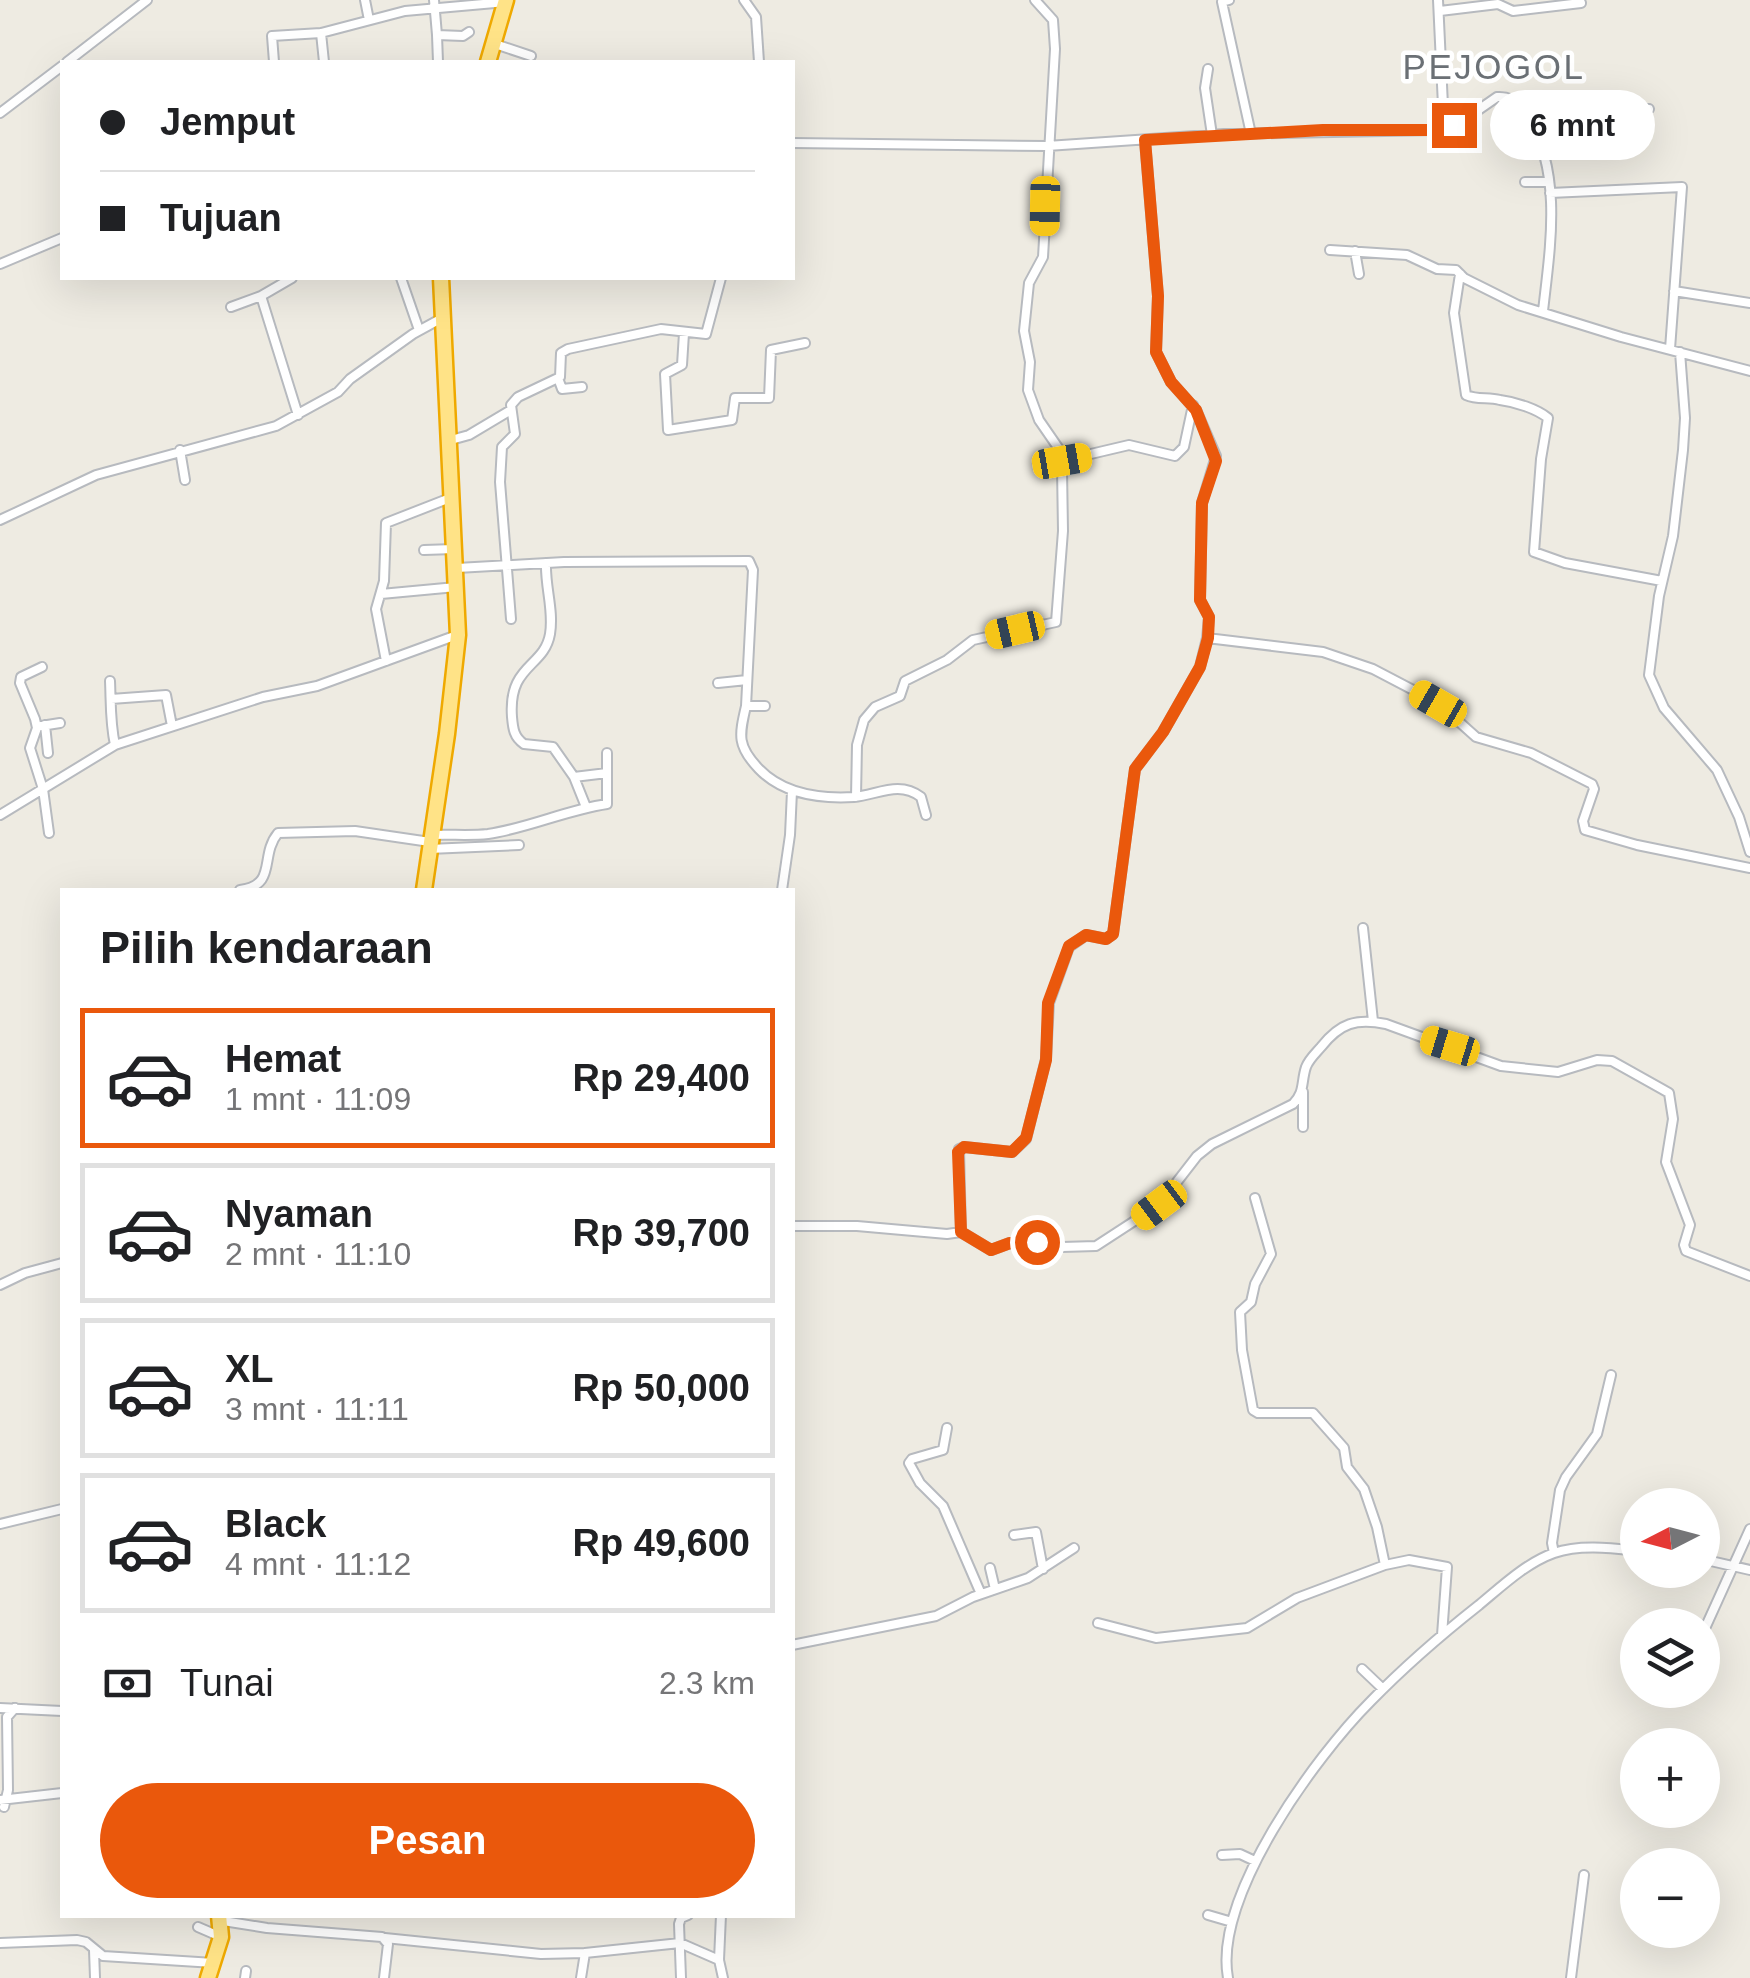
<!DOCTYPE html>
<html lang="id">
<head>
<meta charset="utf-8">
<style>
	body { margin:0; font-family:Arial,sans-serif; background:#f2f2f2; color:#202124; height:100vh; display:flex; flex-direction:column; font-size:38px; white-space:nowrap }
	* { box-sizing:border-box; margin:0 }
	p { font-size:32px; color:#757577 }
	.icon { flex:none; width:55px; height:55px; fill:none; stroke:currentColor; stroke-width:2; stroke-linecap:round; stroke-linejoin:round }
	.map { position:relative; flex:1; overflow:hidden }
	.panel { position:absolute; left:60px; top:888px; width:735px; height:1030px; display:flex; flex-direction:column; background:#fff; border-radius:0px; box-shadow:0 10px 40px #0002 }
	.panel>* { flex:none }
	.hud { position:absolute; left:60px; top:60px; width:735px; height:220px; border-radius:0px; box-shadow:0 10px 40px #0002; display:grid; align-content:center; height:220px; padding:0 40px; background:#fff }
	.needle { width:65px; rotate:264deg }
	.controls { position:absolute; left:1620px; top:1488px; display:grid; gap:20px }
	.controls a { display:grid; place-items:center; width:100px; height:100px; border-radius:50%; background:#fff; box-shadow:0 10px 40px #0002; font-size:50px }
	.end { position:absolute; width:45px; height:45px; margin:-22px; border:12px solid #ea580c; background:#fff; box-shadow:0 0 0 5px #fff }
	.from { border-radius:50% }
	.bubble { position:absolute; height:70px; border-radius:35px; background:#fff; box-shadow:0 10px 40px #0002; font-size:32px; font-weight:800; line-height:70px; text-align:center }
	.car { position:absolute; width:30px; height:60px; margin:-30px -15px; border-radius:12px; box-shadow:0 0 8px 2px #0007; background:linear-gradient(#f5c518 24%,#345 0 40%,#f5c518 0 76%,#345 0 86%,#f5c518 0) }
	.hud b { display:flex; align-items:center; gap:35px; height:95px; font-size:38px }
	.hud b+b { border-top:2px solid #e0e0e0 }
	.hud i { width:25px; height:25px; background:#202124 }
	ul { padding:0; list-style:none }
	li { display:flex; align-items:center; gap:30px; height:140px; margin:0 20px 15px; padding:0 20px; border:5px solid #e0e0e0; border-radius:0px }
	li div { flex:1 }
	li b { display:block; font-size:38px }
	li em { font-style:normal; font-weight:800 }
	li.current { border-color:#ea580c }
	li>.icon { width:90px; height:90px; stroke-width:1.5 }
	h2 { padding:0 40px; font-size:45px; line-height:120px }
	.pay { display:flex; align-items:center; gap:25px; height:110px; padding:0 40px; font-size:38px }
	.pay p { margin-inline-start:auto }
	.button { display:flex; gap:20px; margin-top:auto; padding:20px 40px }
	.button a { flex:1; height:115px; border-radius:60px; background:#ea580c; color:#fff; font-size:40px; font-weight:800; line-height:115px; text-align:center }
	.map>svg:first-child { display:block }
	.lines { fill:none; stroke-linecap:round; stroke-linejoin:round }
	.minor-casing { stroke:#b7babf; stroke-width:12 }
	.highway-casing { stroke:#efa900; stroke-width:19 }
	.minor { stroke:#fff; stroke-width:8 }
	.highway { stroke:#ffe387; stroke-width:14 }
	.route { stroke:#ea580c; stroke-width:12 }
	.labels { text-anchor:middle; dominant-baseline:central; stroke-width:9; stroke-linejoin:round; paint-order:stroke }
	.quarter-label { font-size:35px; letter-spacing:2.5px; fill:#6b7075; stroke:#fff }
</style>
</head>
<body>
<div class="map">
<svg width="1750" height="1978" viewBox="0 0 1750 1978">
	<rect width="100%" height="100%" fill="#eeebe2"/>
	<g class="lines">
		<defs>
			<path id="minor" d="M365,0L369,20
				M434,0L437,35L463,36L469,32
				M744,0L756,17L759,62
				M1229,0L1222,2L1251,134
				M1440,11L1498,4L1513,11L1581,3
				M321,33L324,62
				M437,35L438,62
				M495,44L531,56
				M67,62L147,0
				M274,62L272,36L321,33L405,11L506,2
				M1208,69L1205,88L1212,135
				M0,113L62,66
				M1533,126L1649,109
				M1444,127L1461,122L1497,97C1511,96 1521,104 1528,117C1563,174 1550,248 1543,311
				M1145,141L1158,296L1156,352L1171,382L1196,410L1216,456L1202,503L1200,600L1209,617L1207,638
				M792,143L1047,146L1224,134L1435,130L1444,127L1438,0
				M1525,182H1549
				M1550,193L1682,187L1670,349
				M1330,250L1407,255L1437,269L1456,270L1464,278L1518,305L1621,337L1750,371
				M1355,251L1359,274
				M0,264L62,238
				M1460,274L1454,313L1466,395C1477,400 1488,397 1500,400C1516,402 1537,409 1548,418L1541,459L1534,552L1565,563L1662,581
				M401,278L419,330
				M1674,291L1750,303
				M261,296L298,415
				M231,307L261,296L292,278
				M684,333L682,365L665,374L668,430L732,420L735,398H769L771,350L805,343
				M1680,352L1685,418L1683,450L1673,536L1659,596L1649,675L1664,708L1717,770L1739,817L1750,852
				M558,378L562,389L582,387
				M451,440L469,435L511,410
				M180,450L185,480
				M1061,461L1129,445L1175,456L1184,447L1193,405
				M0,520L96,475L276,426L338,392L350,379L413,334L444,317
				M424,550L454,549
				M546,563C545,587 554,610 550,634C544,668 508,664 512,717C513,729 514,737 524,744L553,747L574,777L607,773
				M457,568L564,562L749,561L753,570L746,706C739,736 737,746 759,769C783,794 820,799 854,797C877,795 899,780 921,797L926,815
				M381,594L456,587
				M511,619L500,482L502,447L515,434L511,405L518,397L560,377L561,353L568,349L661,329L706,334L721,278
				M386,661L376,609L384,581L386,523L450,498
				M42,667L21,677L20,683L35,719L37,728L30,748L43,789L49,833
				M110,681C111,703 110,722 115,745
				M718,683L747,680
				M111,699L166,695L172,726
				M746,706H765
				M45,725L48,753
				M41,726L60,723
				M574,777L586,807
				M856,797L857,745L864,720L875,707L900,696L905,681L947,660L973,640L1056,622L1063,531L1062,469L1059,449L1039,420L1028,390L1030,362L1024,331L1029,283L1043,257L1055,49L1053,20L1035,0
				M0,815L115,745L263,697L317,686L457,635
				M431,835C450,834 469,836 488,834C529,828 566,810 607,804V753
				M429,849L519,845
				M240,890C278,885 259,856 278,833L355,831L430,842
				M782,890L790,835L792,791
				M1363,928L1373,1021
				M1303,1092V1127
				M1255,1198L1271,1254L1255,1284L1251,1302L1240,1312L1242,1350L1253,1410L1258,1413H1313L1344,1448L1347,1467L1364,1489L1377,1527L1385,1565L1409,1560L1447,1567L1442,1635
				M792,1226H857L947,1234L961,1232L959,1149L964,1147L1012,1152L1026,1139L1046,1059L1049,1003L1069,947L1086,935L1106,939L1113,934L1135,769L1163,732L1200,667L1207,638L1323,652L1373,669L1438,703L1476,737L1531,753L1592,784L1594,789L1583,821L1585,830L1637,845L1750,868
				M961,1232L991,1250L1010,1243L1037,1241L1062,1247L1096,1246L1159,1205L1197,1156L1212,1144L1293,1104C1305,1092 1301,1082 1306,1067C1309,1059 1316,1053 1321,1047C1340,1023 1356,1018 1386,1024L1501,1066L1558,1072L1597,1060L1612,1061L1662,1089L1669,1093L1673,1119L1666,1162L1690,1225L1684,1245L1686,1251L1750,1276
				M0,1285L25,1273L62,1263
				M947,1428L943,1450L912,1459L909,1463L920,1483L943,1506L981,1594
				M0,1524L62,1509
				M1014,1535L1036,1532L1043,1569
				M1554,1553L1552,1543L1560,1490L1566,1477L1597,1434L1611,1375
				M1702,1559L1750,1570
				M990,1568L995,1589
				M1098,1623L1156,1638L1247,1628L1297,1598L1385,1565
				M1702,1635L1750,1529
				M792,1645L936,1616L973,1597L1028,1578L1074,1548
				M1362,1669L1383,1689
				M0,1708L62,1711
				M0,1800L62,1793
				M4,1807L8,1790L7,1717L15,1708
				M1222,1855L1240,1854L1255,1861
				M721,1915L719,1960L723,1978
				M1208,1915L1232,1922
				M217,1920L267,1928L382,1937L388,1944L384,1978
				M198,1927L221,1937
				M385,1938L541,1954L585,1953
				M0,1943L77,1940L86,1942L103,1956L214,1963
				M94,1950L95,1978
				M245,1978L246,1971
				M581,1978L585,1953L680,1943L719,1960
				M681,1978L679,1924L681,1918L688,1915
				M1228,1978C1213,1897 1315,1757 1371,1701C1405,1666 1441,1635 1479,1605C1502,1586 1526,1563 1554,1553C1580,1544 1611,1548 1638,1551
				M1571,1978L1584,1875"/>
			<path id="highway" d="M488,62L506,0
				M424,890L447,734L458,635L441,278
				M208,1978L221,1937L219,1915"/>
		</defs>
		<use href="#minor" class="minor-casing"/>
		<use href="#highway" class="highway-casing"/>
		<use href="#minor" class="minor"/>
		<use href="#highway" class="highway"/>
	</g>
	<g class="lines">
		<path class="route" d="M1037,1242L1010,1243L991,1250L961,1232L958,1152L964,1147L1012,1152L1026,1138L1046,1060L1048,1003L1069,946L1086,935L1106,939L1113,934L1135,769L1163,732L1200,667L1208,638L1209,617L1200,600L1202,503L1216,461L1196,410L1171,382L1156,352L1158,296L1145,140L1323,130H1428L1454,125"/>
	</g>
	<g class="labels">
		<g class="quarter-label">
			<text x="1494" y="66">PEJOGOL</text>
		</g>
	</g>
</svg>
<div class="controls">
<a><svg class="needle" viewBox="-14 -14 28 28"><path d="M0-13l5 13h-10z" fill="#e53935"/><path d="M0 13l5-13h-10z" fill="#757577"/></svg></a>
<a><svg class="icon" aria-label="layers" viewBox="0 0 24 24"><path d="M12 4l9 5-9 5-9-5zM3 14l9 5 9-5"/></svg></a>
<a>+</a>
<a>−</a>
</div>
<i class="end from" style="left:1037px;top:1242px"></i>
<i class="end" style="left:1454px;top:125px"></i>
<div class="bubble" style="left:1490px;top:90px;width:165px">6 mnt</div>
<i class="car" style="left:1045px;top:206px;rotate:181deg"></i>
<i class="car" style="left:1062px;top:461px;rotate:80deg"></i>
<i class="car" style="left:1015px;top:630px;rotate:257deg"></i>
<i class="car" style="left:1438px;top:704px;rotate:300deg"></i>
<i class="car" style="left:1450px;top:1046px;rotate:287deg"></i>
<i class="car" style="left:1159px;top:1205px;rotate:233deg"></i>
<div class="hud">
<b><i class="from"></i>Jemput</b>
<b><i></i>Tujuan</b>
</div>
<section class="panel">
<h2>Pilih kendaraan</h2>
<ul>
<li class="current"><svg class="icon" aria-label="car" viewBox="0 0 24 24"><path d="M5 17H2v-5l4-1 3-4h7l3 4 3 1v5h-3M9 17h6M6 11h13"/><circle cx="7" cy="17" r="2"/><circle cx="17" cy="17" r="2"/></svg><div><b>Hemat</b><p>1 mnt · 11:09</p></div><em>Rp 29,400</em></li>
<li><svg class="icon" aria-label="car" viewBox="0 0 24 24"><path d="M5 17H2v-5l4-1 3-4h7l3 4 3 1v5h-3M9 17h6M6 11h13"/><circle cx="7" cy="17" r="2"/><circle cx="17" cy="17" r="2"/></svg><div><b>Nyaman</b><p>2 mnt · 11:10</p></div><em>Rp 39,700</em></li>
<li><svg class="icon" aria-label="car" viewBox="0 0 24 24"><path d="M5 17H2v-5l4-1 3-4h7l3 4 3 1v5h-3M9 17h6M6 11h13"/><circle cx="7" cy="17" r="2"/><circle cx="17" cy="17" r="2"/></svg><div><b>XL</b><p>3 mnt · 11:11</p></div><em>Rp 50,000</em></li>
<li><svg class="icon" aria-label="car" viewBox="0 0 24 24"><path d="M5 17H2v-5l4-1 3-4h7l3 4 3 1v5h-3M9 17h6M6 11h13"/><circle cx="7" cy="17" r="2"/><circle cx="17" cy="17" r="2"/></svg><div><b>Black</b><p>4 mnt · 11:12</p></div><em>Rp 49,600</em></li>
</ul>
<div class="pay"><svg class="icon" aria-label="cash" viewBox="0 0 24 24"><path d="M3 7h18v10H3z"/><circle cx="12" cy="12" r="2"/></svg>Tunai<p>2.3 km</p></div>
<div class="button"><a>Pesan</a></div>
</section>
</div>
</body>
</html>
